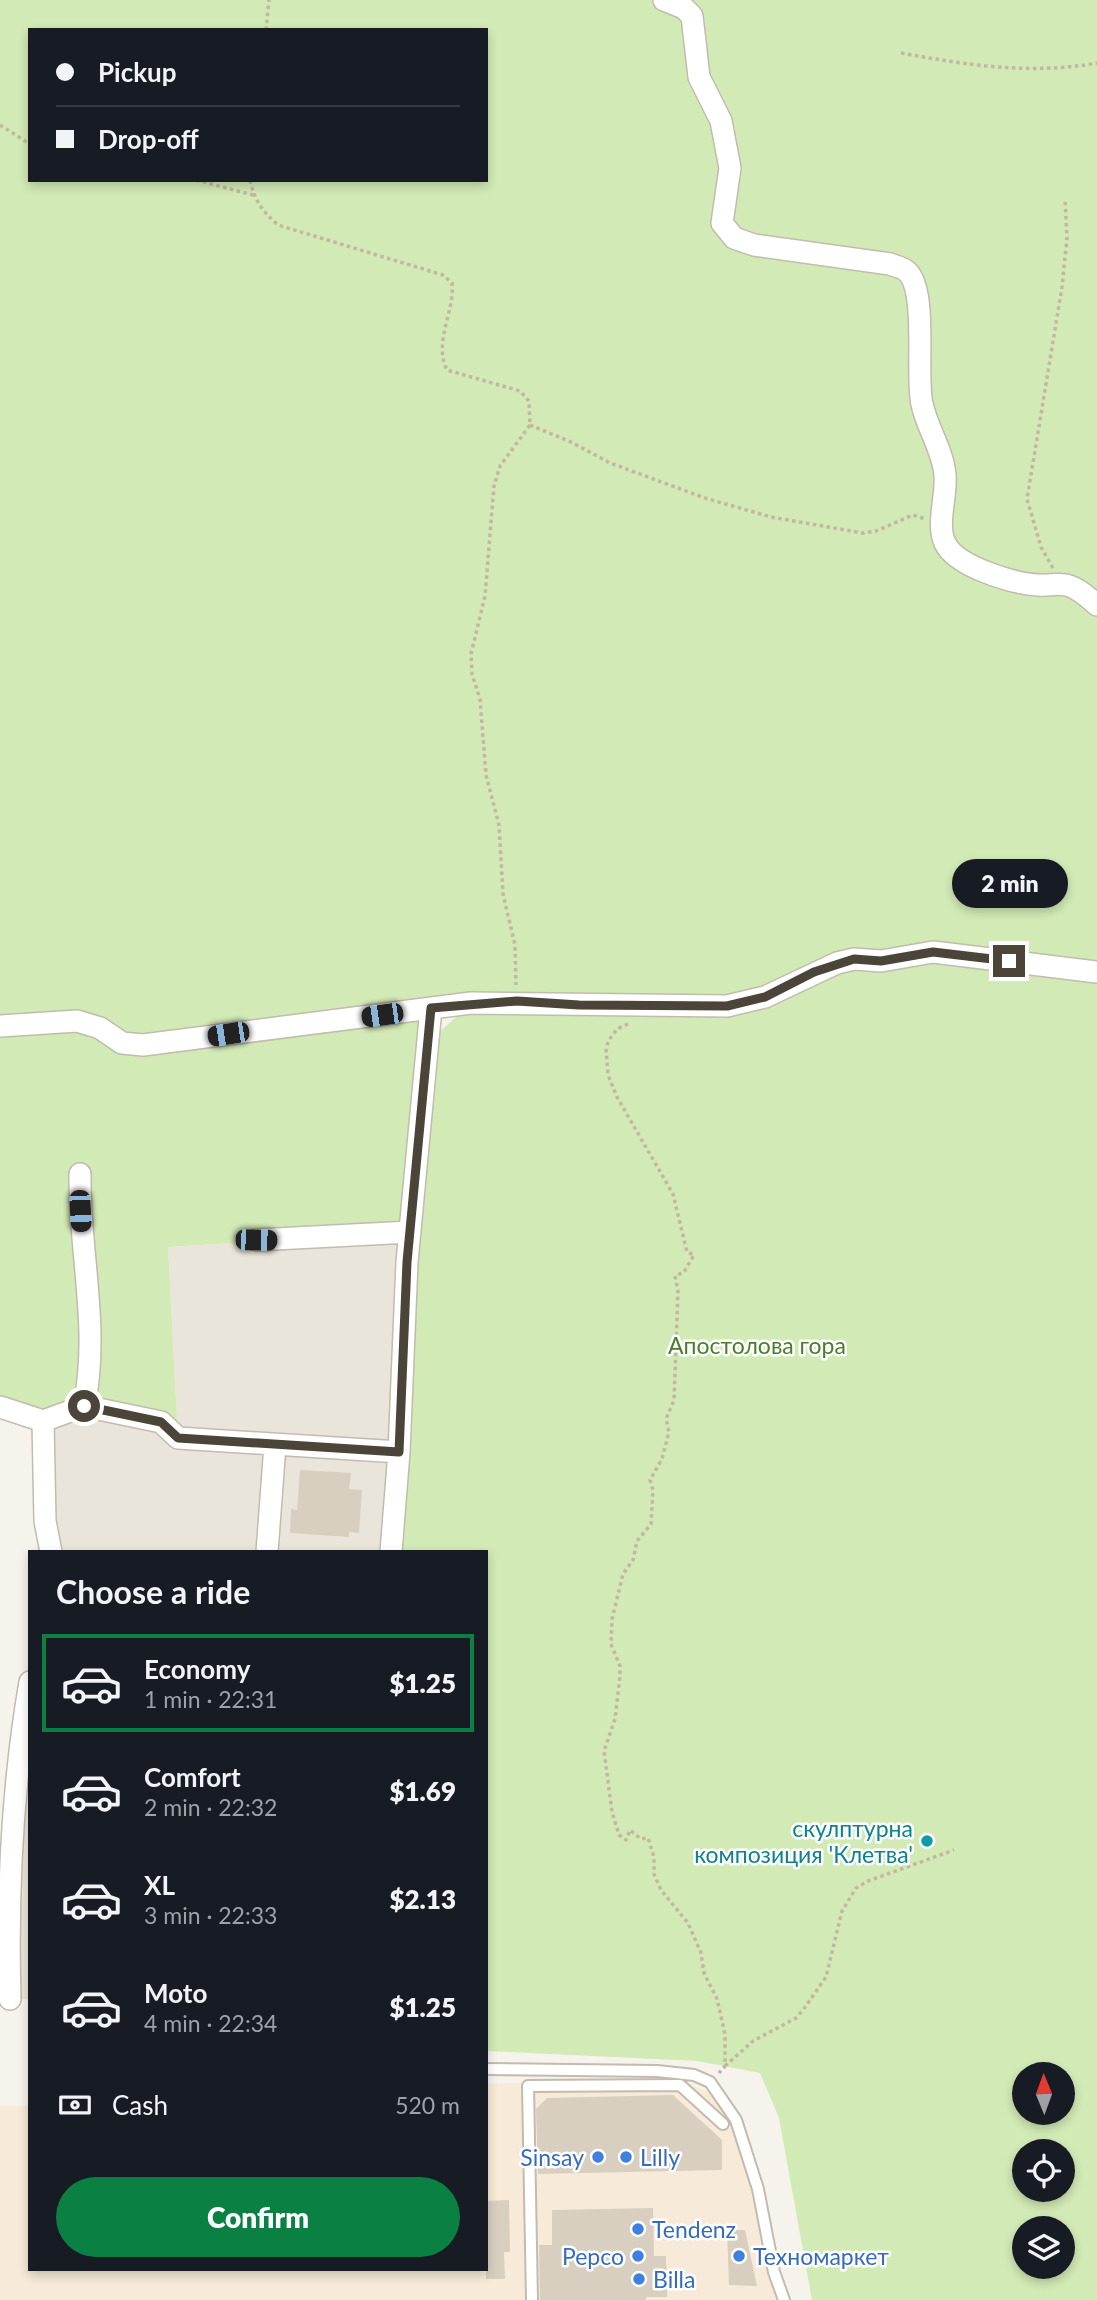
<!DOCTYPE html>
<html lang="en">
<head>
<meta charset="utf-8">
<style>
	body { margin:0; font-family:Lato,sans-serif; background:#242831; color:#f1f3f6; height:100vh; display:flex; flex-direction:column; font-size:26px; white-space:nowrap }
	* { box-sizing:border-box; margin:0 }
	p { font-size:23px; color:#9ea1a6 }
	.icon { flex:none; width:38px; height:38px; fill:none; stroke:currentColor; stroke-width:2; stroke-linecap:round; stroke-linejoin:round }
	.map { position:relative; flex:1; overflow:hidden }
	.drawer { position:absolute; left:28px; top:1550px; width:460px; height:721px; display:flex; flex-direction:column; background:#171b24; border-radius:0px; box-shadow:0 4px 10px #0003 }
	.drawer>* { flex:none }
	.top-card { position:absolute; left:28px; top:28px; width:460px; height:154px; border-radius:0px; box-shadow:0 4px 10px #0003; display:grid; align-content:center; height:154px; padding:0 28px; background:#171b24 }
	.needle { width:46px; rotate:359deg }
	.buttons { position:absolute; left:1012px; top:2062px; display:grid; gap:14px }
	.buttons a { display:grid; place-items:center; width:63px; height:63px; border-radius:50%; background:#171b24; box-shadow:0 4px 10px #0003; font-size:35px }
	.end { position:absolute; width:32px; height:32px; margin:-16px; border:9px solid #4b4439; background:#fff; box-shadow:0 0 0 4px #fff }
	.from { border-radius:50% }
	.bubble { position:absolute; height:49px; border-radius:24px; background:#171b24; box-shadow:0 4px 10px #0003; font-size:23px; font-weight:800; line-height:49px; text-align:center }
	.car { position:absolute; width:21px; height:42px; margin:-21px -10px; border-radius:9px; box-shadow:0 0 5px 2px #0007; background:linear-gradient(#222 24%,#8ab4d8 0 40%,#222 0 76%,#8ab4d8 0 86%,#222 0) }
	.top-card b { display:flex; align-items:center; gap:24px; height:66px; font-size:26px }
	.top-card b+b { border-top:2px solid #363941 }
	.top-card i { width:18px; height:18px; background:#f1f3f6 }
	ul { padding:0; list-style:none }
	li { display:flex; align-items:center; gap:21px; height:98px; margin:0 14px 10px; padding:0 14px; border:4px solid transparent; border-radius:0px }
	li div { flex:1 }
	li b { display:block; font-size:26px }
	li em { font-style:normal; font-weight:800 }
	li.on { border-color:#0b8043 }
	li>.icon { width:63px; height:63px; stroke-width:1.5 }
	h2 { padding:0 28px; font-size:32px; line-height:84px }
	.pay { display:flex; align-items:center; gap:18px; height:77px; padding:0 28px; font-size:26px }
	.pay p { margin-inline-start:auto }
	.cta { display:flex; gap:14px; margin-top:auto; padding:14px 28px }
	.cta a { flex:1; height:80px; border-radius:42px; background:#0b8043; color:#fff; font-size:28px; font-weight:800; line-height:80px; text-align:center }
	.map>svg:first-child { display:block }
	.residential { fill:#eae5da }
	.commercial { fill:#f7ead8 }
	.green { fill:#d2eab5; fill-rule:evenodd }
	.building { fill:#d8cfc1 }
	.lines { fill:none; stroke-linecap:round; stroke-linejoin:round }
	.service-casing { stroke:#c2bbae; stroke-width:14 }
	.minor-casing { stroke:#c2bbae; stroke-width:24 }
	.path { stroke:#c4b79f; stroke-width:3.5; stroke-dasharray:3.5 3.5; stroke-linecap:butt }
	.service { stroke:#fff; stroke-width:10 }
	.minor { stroke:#fff; stroke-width:21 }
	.route { stroke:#4b4439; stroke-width:9 }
	.culture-dot { fill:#0f9aa8; stroke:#fff; stroke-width:2.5 }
	.shop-dot { fill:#3f7fe0; stroke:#fff; stroke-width:2.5 }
	.labels { text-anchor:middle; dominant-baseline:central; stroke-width:5; stroke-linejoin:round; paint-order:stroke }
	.park-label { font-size:23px; fill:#4a7f2a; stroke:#fff }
	.culture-label { font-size:23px; fill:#0d838f; stroke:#fff; text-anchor:end }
	.shop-label { font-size:23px; fill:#366cbe; stroke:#fff; text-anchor:start }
</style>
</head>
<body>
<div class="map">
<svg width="1097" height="2300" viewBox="0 0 1097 2300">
	<rect width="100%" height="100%" fill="#f6f3ec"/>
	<path class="residential" d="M410,1232L386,1552H51L43,1421L84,1406L178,1437L168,1247Z
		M30,1682V1999H10Z"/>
	<path class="commercial" d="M665,2077L713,2093L744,2153L776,2300H0V2106H30V2270H486L487,2084Z"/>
	<path class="green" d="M0,0H1097V2300H812L779,2118L760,2073L697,2061L487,2051L486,1552H393L435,1036L470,1004L431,1008L410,1232L168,1247L178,1438L84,1406L43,1421L0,1412ZM30,30H486V180H30ZM1024,2074H1062V2112H1024ZM1024,2151H1062V2189H1024ZM1024,2228H1062V2266H1024Z"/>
	<path class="building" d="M300,1470L351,1473L349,1489L362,1490L359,1533L349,1532V1537L290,1533L291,1509L297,1510Z
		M673,2095L722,2140V2170L538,2174L536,2109L547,2098Z
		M509,2200L510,2252H504L505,2279H486V2201Z
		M653,2208L654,2256H666L667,2297H646V2300H540L539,2245H552V2210Z
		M727,2230H745L757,2286L729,2285Z"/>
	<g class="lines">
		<defs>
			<path id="service" d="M486,2069L657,2071L694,2075L710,2082L736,2120L758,2189L774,2272L784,2300
				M532,2300L528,2086L680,2085L723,2124"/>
			<path id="minor" d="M664,0L684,8L692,16L699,77L721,121L730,168L722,223L734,238L754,245L890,264C894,266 901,267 905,270C929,285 915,376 922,404C927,428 943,450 945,475C947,496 936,524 945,543C956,567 1015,584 1039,585C1048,586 1057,583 1066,585C1077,587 1089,598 1097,605
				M0,1026L77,1021L100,1028L122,1043L143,1045L471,1003L727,1006L765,997L837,963L854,959L881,961L933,952L1097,972
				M256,1240L410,1232
				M84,1406L161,1422L178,1438L399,1452
				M0,1407L43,1421L84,1406C100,1329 79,1252 80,1174
				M43,1421L45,1521L51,1552
				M267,1552L275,1445
				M391,1552L399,1452L407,1262L431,1008
				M10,1999C7,1893 12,1787 30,1682"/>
		</defs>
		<use href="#service" class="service-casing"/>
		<use href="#minor" class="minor-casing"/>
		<path class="path" d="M266,30L269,0
			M901,53C967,65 1030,75 1097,63
			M0,125L30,144
			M196,180L253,195
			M250,180C254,200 263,212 278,225L443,275L452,283C455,312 433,342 447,370L520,391L529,401L530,425L500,466L494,486L485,596L471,654L472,674L480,699L486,775L499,825L503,894L515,945L516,985
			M530,425L571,442L610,463L705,498L771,517L863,533L876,531L913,515L925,519
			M1053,568L1041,547L1027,499L1062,287L1067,238L1065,199
			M628,1024L617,1029L609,1040L606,1048L608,1075L617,1097L673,1194L687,1252L694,1255L684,1272L675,1276L678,1291L674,1400L666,1419L669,1432L662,1459L650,1480L653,1490L651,1524L637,1541L633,1560L623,1574L612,1619L611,1644L620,1666V1676L615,1719L604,1751L612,1812L619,1835L626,1840L630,1830L641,1839L648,1838L654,1857V1874L661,1890L688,1923L701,1953L704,1973L717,1999L725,2034V2066L719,2073
			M725,2066L753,2041L796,2018L803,2010L826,1977L842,1911L856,1888L868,1881L954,1850"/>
		<use href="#service" class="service"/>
		<use href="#minor" class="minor"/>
	</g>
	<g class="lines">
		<path class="route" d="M84,1406L161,1422L178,1438L399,1452L407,1262L431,1008L517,1001L579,1005L727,1006L765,997L814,972L854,959L881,961L933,952L1009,961"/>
	</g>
	<circle class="culture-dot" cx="927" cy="1841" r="7"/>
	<g class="shop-dot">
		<circle cx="598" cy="2157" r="7"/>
		<circle cx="626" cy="2157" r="7"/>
		<circle cx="638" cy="2229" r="7"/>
		<circle cx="638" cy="2256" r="7"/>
		<circle cx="739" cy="2256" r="7"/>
		<circle cx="639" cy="2279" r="7"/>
	</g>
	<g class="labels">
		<g class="park-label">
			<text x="757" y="1345">Апостолова гора</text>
		</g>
		<g class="culture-label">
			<text x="913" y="1828">скулптурна<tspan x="913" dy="26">композиция 'Клетва'</tspan></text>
		</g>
		<g class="shop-label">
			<text x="584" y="2157" text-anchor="end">Sinsay</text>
			<text x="640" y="2157">Lilly</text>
			<text x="652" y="2229">Tendenz</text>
			<text x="624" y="2256" text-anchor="end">Pepco</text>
			<text x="753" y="2256">Техномаркет</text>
			<text x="653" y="2279">Billa</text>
		</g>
	</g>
</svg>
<div class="buttons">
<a><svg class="needle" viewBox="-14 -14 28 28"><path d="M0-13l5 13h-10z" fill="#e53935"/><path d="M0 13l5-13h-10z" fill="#9ea1a6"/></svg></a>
<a><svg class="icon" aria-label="locate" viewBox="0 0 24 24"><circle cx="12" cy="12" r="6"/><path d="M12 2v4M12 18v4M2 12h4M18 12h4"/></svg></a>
<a><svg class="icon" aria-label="layers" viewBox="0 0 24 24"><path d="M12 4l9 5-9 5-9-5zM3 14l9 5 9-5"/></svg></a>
</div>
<i class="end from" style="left:84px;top:1406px"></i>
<i class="end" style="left:1009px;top:961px"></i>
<div class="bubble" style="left:952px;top:859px;width:116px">2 min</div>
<i class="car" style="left:382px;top:1015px;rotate:262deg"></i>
<i class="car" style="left:228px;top:1034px;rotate:261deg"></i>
<i class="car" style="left:80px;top:1211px;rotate:177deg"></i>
<i class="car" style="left:256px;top:1240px;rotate:91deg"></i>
<div class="top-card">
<b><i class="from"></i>Pickup</b>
<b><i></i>Drop-off</b>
</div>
<section class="drawer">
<h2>Choose a ride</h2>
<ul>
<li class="on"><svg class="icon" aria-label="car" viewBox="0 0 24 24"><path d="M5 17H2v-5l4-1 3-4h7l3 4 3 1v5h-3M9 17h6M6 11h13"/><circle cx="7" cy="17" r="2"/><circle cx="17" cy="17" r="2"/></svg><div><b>Economy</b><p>1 min · 22:31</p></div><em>$1.25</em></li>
<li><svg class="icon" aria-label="car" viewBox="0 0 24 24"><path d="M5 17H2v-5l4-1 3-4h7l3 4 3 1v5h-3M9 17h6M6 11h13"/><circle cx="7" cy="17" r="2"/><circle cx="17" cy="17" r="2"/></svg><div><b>Comfort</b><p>2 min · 22:32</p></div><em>$1.69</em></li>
<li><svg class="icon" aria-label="car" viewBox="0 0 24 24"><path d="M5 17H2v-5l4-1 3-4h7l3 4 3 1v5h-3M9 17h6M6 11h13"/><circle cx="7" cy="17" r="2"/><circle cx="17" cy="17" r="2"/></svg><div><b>XL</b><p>3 min · 22:33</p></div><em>$2.13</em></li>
<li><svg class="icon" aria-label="car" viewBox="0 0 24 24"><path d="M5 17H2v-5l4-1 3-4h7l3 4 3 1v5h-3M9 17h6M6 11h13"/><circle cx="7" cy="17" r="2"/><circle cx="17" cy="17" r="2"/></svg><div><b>Moto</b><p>4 min · 22:34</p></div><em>$1.25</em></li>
</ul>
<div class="pay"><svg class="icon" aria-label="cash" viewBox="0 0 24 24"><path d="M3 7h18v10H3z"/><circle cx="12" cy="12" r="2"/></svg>Cash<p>520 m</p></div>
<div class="cta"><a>Confirm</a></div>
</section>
</div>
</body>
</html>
